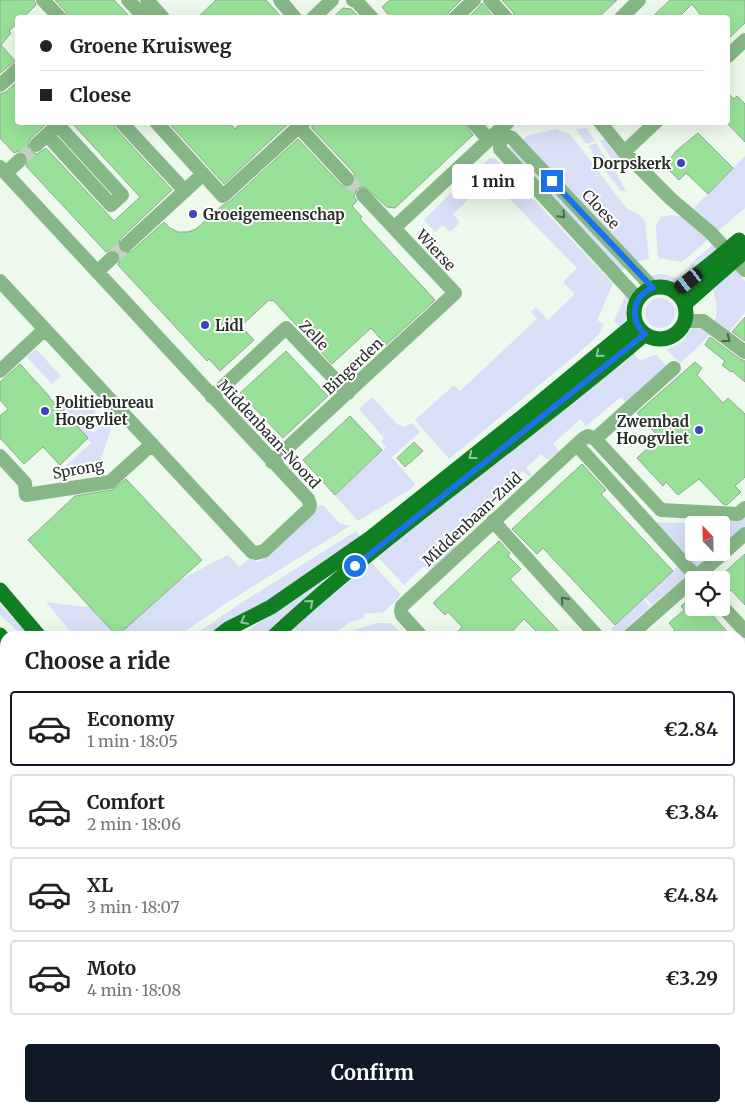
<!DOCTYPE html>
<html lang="en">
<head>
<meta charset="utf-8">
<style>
	body { margin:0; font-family:Merriweather,serif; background:#f2f2f2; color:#222; height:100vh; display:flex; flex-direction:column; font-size:19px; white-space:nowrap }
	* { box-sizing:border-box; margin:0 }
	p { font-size:16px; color:#767676 }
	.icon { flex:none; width:28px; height:28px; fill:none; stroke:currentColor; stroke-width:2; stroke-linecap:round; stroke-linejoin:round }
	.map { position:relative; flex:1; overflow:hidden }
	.side { position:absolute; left:0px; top:631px; width:745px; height:481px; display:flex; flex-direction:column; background:#fff; border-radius:15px 15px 0 0; box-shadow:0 5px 20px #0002 }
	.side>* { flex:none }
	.hud { position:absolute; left:15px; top:15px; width:715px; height:110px; border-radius:5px; box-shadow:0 5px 20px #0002; display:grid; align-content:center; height:110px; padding:0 25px; background:#fff }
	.needle { width:32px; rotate:338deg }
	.fabs { position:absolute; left:685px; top:516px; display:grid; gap:10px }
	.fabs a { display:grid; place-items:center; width:45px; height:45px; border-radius:5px; background:#fff; box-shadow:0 5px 20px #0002; font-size:25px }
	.end { position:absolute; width:22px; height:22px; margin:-11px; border:6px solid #1a73e8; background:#fff; box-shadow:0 0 0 2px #fff }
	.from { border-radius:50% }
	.bubble { position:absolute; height:35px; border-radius:5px; background:#fff; box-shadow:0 5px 20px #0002; font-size:16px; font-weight:700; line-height:35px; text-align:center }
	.car { position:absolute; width:15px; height:30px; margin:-15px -8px; border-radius:6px; box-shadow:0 0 4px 1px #0007; background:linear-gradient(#222 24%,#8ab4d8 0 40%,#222 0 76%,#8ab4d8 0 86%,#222 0) }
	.hud b { display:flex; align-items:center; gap:18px; height:48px; font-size:19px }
	.hud b+b { border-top:1px solid #e0e0e0 }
	.hud i { width:12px; height:12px; background:#222 }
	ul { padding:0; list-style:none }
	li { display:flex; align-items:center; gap:15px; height:75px; margin:0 10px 8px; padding:0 15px; border:2px solid #e0e0e0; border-radius:5px }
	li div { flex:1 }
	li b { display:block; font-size:19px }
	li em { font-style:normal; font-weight:700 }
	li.selected { border-color:#111827 }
	li>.icon { width:45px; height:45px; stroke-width:1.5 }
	h2 { padding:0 25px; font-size:22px; line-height:60px }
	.cta { display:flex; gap:10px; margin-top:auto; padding:10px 25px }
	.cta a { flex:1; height:58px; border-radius:5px; background:#111827; color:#fff; font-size:20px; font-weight:700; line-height:58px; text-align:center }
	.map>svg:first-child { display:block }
	.green { fill:#d9dff6 }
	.water { fill:#8a9cf1 }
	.building { fill:#97e298; stroke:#98a397 }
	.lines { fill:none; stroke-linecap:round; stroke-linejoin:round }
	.minor-tunnel { stroke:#c6d0c5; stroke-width:14; stroke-dasharray:14 7; stroke-linecap:butt }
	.minor { stroke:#87b787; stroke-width:14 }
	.major { stroke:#107f22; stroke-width:15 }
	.major-bridge { stroke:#107f22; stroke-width:15 }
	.oneway { stroke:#4f654f }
	.oneway2 { stroke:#93c59c }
	.route { stroke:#1a73e8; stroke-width:6 }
	.poi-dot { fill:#3e45b9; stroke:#fff; stroke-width:2 }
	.labels { text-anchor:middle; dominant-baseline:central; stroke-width:4; stroke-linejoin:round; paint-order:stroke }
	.poi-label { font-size:15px; font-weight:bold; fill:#292e29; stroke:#fff; text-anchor:start }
	.street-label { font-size:15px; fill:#292e29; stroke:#fff }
</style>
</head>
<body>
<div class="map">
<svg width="745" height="1112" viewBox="0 0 745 1112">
	<rect width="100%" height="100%" fill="#edf9ec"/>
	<path class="green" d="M586,128L595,141L586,144L576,129Z
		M556,129L570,134L627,209L639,214L645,222L649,259L634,262L522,142L526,136Z
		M607,138L632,166L615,165L600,141Z
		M596,143L609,164H601L588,146Z
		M513,144L627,267L620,272L507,151Z
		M745,156V208L718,231L694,208Z
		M490,158L496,159L613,284L597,320L604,324L599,334L588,345L449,459L415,420L454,385L460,391L537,319L531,312L536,307L548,320L575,294L563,282L577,268L479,168Z
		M613,168L626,191H621L604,169Z
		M467,177L480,188L453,214L460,222L450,232L443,225L435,232L424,220Z
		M671,215L687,218L710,238L682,262L658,258L656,225L661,217Z
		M715,243L721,249L696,270L689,265Z
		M734,268L745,281V312L729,332L715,321C718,309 716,299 712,287Z
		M663,274L680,279C670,286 656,284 648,276Z
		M627,292C635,304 630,319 622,329L614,321Z
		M645 313a15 15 0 1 1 30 0a15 15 0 1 1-30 0Z
		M704,327L711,333L695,350L680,363L667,350L683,341L691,328Z
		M36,349L61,376L52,384L27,357Z
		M632,352L640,361L654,355H657L667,367L626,402L621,397L586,426L580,419L553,444L559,451L548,460L541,454L526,468L532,475L530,477L523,471L502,490L508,496L505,499L499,493L483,509V511L452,540L458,547L431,573L424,566L404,585L375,554Z
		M79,394L96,413L85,424L93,433L105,423L111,429L96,474L50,480L91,443L87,439L88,438L58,405L65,399L69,403Z
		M372,397L397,424L404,427L412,423L420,432L392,457L415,484L412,488L358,521L335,495L386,447L381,441L384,438L359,409Z
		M323,505L339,523L350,526L231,600L178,636H124L125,625L174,583L228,555L239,567L250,558L258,562L263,560L317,509L318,506Z
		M745,513V528L721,548V525H694V552L716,553L696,570L652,522L710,524L711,517Z
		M356,531L361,538L272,599L237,617L206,636H193L235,607Z
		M359,550L363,555L322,585L261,636H241Z
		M368,559L401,595L384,612L364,614L365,618L350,622L330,636H279Z
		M680,564L689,574L652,605L645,597Z
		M643,599L650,607L617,636L611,629Z
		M46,602L84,607L115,604L114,636H74Z
		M0,605L29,633L32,636H23L0,615Z
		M377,623H391L403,636H344L354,630Z
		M0,721L5,731V782L0,787Z
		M21,1108H63V1112H19Z
		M115,1108H170L182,1112H115Z
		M323,1108H364L370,1112H329Z
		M405,1108H456L463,1112H412Z"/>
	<path class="water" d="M284,1108H323L329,1112H289Z"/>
	<path class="building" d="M0,0H34L36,5L23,18H18V23L9,31L11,33L1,45L15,61L0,73Z
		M55,0H114L131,18H69L66,12Z
		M216,0H266L282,18H197Z
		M390,0H461L449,12L446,18H391L382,7Z
		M502,0H617L598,18H515L513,12Z
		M670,0H745V23L728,39V18H703L692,4L678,18H651Z
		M482,3L494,18H468L480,6Z
		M343,8L351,9L360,18H332Z
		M18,81V122H48L30,139L28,143L29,150L37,154L46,148L114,221L140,197L71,122H112L115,128L172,190L120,239L118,247L124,253L132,251L164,222L170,228L178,232H188L196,229L223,205L229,202L298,139L341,185L345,187L353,186L355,181L354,173L312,128V122H463L473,135L395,208L387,207L365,187L357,189L354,197L357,201L352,206L362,217L360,219L435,300L386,345L371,328L332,364L273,300L271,301L269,300L241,326L254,340L220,371L209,359L207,361L118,265L121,257L118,252L111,249L106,252L26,166L29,159L26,154L19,151L14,153L0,138V94L6,92Z
		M728,93L734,99L737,96L745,104V142L728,124Z
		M168,122H228L235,129L242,122H290L224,184Z
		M698,133L733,168L708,194L686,173L679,180L665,166L676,151Z
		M745,317V341L732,332Z
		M710,337L740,359L745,361V382L732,371L731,372L722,365L725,361L705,345Z
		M286,351L328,396L283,438L240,393Z
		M695,362L702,368L697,375L723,403L728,398L745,414V477L735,486L741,492L727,505L723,504L699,479L678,495L666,482L663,486L637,458L653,443L657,435L637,413Z
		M20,364L50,397L49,398L58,405L88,438L60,465L43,447L24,464L0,438V416L8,409L0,400V382Z
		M350,416L382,450L335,495L303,460Z
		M414,442L423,451L405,467L397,458Z
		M582,464L606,490L601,494L673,571L615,625L543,548L537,554L512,529Z
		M126,479L202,560L117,636L28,540L75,496L112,490Z
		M499,541L510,553L508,556L521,569L510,579L563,636H541L524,619L508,636H463L458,631L462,627L448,612L445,615L433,603Z
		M745,554V605L731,590L728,593L721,585V580H716Z
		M694,595V608H706L731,636H667L675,630L669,623L684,610L681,606Z"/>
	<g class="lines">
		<path class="minor-tunnel" d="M20,160L36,145
			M347,179L363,195
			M112,258L126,245"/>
		<path class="minor" d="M43,0L60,18
			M128,0L145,18
			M147,0L163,18
			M280,0L295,18
			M353,0L356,1L372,18
			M490,0L506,18
			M313,18L332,0
			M455,18L474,0
			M621,18L639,0
			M728,56L745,40
			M0,85L18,69
			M121,122L185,191
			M156,122L223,196L304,122
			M473,122L489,140
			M600,122L624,152L671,199L711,233L745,270
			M299,127L347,179
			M497,132L501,138L500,144V149L638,299
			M501,138L506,136L512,138L653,288
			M36,145L58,125L122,195L111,205L47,135
			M624,152L656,122
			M0,167L308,499L310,505L309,509L264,551L256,553L252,552L0,281
			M6,173L20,160
			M394,228L508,122
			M126,245L203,174
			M97,272L112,258
			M685,321H703L745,352
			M0,371L45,329
			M212,397L286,328L348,393
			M595,439L674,368
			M577,445L699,580
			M0,456L25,483L26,495L110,482L152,444
			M272,462L455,293L363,195
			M493,521L597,636
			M721,605L745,631
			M421,636L402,615L401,611L402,606L584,438L588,436L595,439L661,510L738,514L745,508
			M629,636L745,534
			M740,708L745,704
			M740,789L745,794
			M740,934H745
			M0,1035L5,1036
			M265,1108L270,1112
			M622,1112L623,1108
			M646,1112L647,1108"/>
		<path class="major" d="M634 313a26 26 0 1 1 52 0a26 26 0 1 1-52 0Z
			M675,292L713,262
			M685,304L721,272
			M0,590L39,636
			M0,635L5,641
			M219,636L228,629L271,607L369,539L522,417L636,323
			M274,636C391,528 524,438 645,334
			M0,827L5,821
			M0,883L5,879
			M486,1108L496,1112
			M523,1108L534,1112"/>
		<path class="major-bridge" d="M713,262L739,240
			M721,272L745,251"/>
	</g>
	<defs><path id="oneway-chevron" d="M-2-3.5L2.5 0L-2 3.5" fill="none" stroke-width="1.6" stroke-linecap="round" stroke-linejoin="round" transform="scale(1.25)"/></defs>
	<g class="oneway">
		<use href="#oneway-chevron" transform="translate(562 215) rotate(47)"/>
		<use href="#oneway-chevron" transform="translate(727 339) rotate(38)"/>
		<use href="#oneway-chevron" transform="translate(564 600) rotate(-132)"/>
	</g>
	<g class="oneway2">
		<use href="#oneway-chevron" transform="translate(599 354) rotate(141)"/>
		<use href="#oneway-chevron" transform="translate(472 456) rotate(142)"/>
		<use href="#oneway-chevron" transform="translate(310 603) rotate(-41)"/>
		<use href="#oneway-chevron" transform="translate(244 621) rotate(153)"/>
	</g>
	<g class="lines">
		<path class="route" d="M355,566L645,334C629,320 632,296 653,288L552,181"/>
	</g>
	<g class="poi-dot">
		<circle cx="681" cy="163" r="5"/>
		<circle cx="193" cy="214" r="5"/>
		<circle cx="205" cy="325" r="5"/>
		<circle cx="45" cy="411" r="5"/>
		<circle cx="699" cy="430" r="5"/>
	</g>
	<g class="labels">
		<g class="poi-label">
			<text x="671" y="163" text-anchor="end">Dorpskerk</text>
			<text x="203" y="214">Groeigemeenschap</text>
			<text x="215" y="325">Lidl</text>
			<text x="55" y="402">Politiebureau<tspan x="55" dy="17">Hoogvliet</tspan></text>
			<text x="689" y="421" text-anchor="end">Zwembad<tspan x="689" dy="17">Hoogvliet</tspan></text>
		</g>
		<g class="street-label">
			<text transform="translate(601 209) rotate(47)">Cloese</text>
			<text transform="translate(436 250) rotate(47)">Wierse</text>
			<text transform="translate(314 335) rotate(46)">Zelle</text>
			<text transform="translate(353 366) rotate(-43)">Bingerden</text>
			<text transform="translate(269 434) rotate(47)">Middenbaan-Noord</text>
			<text transform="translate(78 469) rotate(-10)">Sprong</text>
			<text transform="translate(472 519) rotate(-43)">Middenbaan-Zuid</text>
		</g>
	</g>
</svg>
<div class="fabs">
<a><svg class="needle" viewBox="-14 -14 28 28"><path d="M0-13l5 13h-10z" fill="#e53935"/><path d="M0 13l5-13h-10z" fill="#767676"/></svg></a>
<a><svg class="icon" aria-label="locate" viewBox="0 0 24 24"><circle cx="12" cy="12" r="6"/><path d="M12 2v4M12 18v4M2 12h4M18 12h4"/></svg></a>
</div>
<i class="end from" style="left:355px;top:566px"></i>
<i class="end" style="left:552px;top:181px"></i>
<div class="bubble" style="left:452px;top:164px;width:82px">1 min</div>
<i class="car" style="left:689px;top:281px;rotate:232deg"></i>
<div class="hud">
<b><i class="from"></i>Groene Kruisweg</b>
<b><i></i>Cloese</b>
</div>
<section class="side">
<h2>Choose a ride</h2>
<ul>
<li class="selected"><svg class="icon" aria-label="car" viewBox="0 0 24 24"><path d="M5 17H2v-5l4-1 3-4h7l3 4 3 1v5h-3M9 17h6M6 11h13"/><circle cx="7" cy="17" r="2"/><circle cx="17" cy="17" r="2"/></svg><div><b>Economy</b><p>1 min · 18:05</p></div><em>€2.84</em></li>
<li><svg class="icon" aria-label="car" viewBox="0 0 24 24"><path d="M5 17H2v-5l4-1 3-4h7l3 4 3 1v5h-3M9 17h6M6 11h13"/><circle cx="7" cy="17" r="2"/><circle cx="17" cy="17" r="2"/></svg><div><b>Comfort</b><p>2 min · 18:06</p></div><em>€3.84</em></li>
<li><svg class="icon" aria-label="car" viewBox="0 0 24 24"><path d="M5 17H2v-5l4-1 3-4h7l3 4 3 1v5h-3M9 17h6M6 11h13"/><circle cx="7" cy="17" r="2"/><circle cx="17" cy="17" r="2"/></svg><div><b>XL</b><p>3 min · 18:07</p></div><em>€4.84</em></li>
<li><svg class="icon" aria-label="car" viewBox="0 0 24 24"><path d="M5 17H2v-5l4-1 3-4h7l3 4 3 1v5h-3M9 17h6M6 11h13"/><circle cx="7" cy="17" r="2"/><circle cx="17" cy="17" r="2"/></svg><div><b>Moto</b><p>4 min · 18:08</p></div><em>€3.29</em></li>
</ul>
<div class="cta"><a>Confirm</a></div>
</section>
</div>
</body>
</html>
